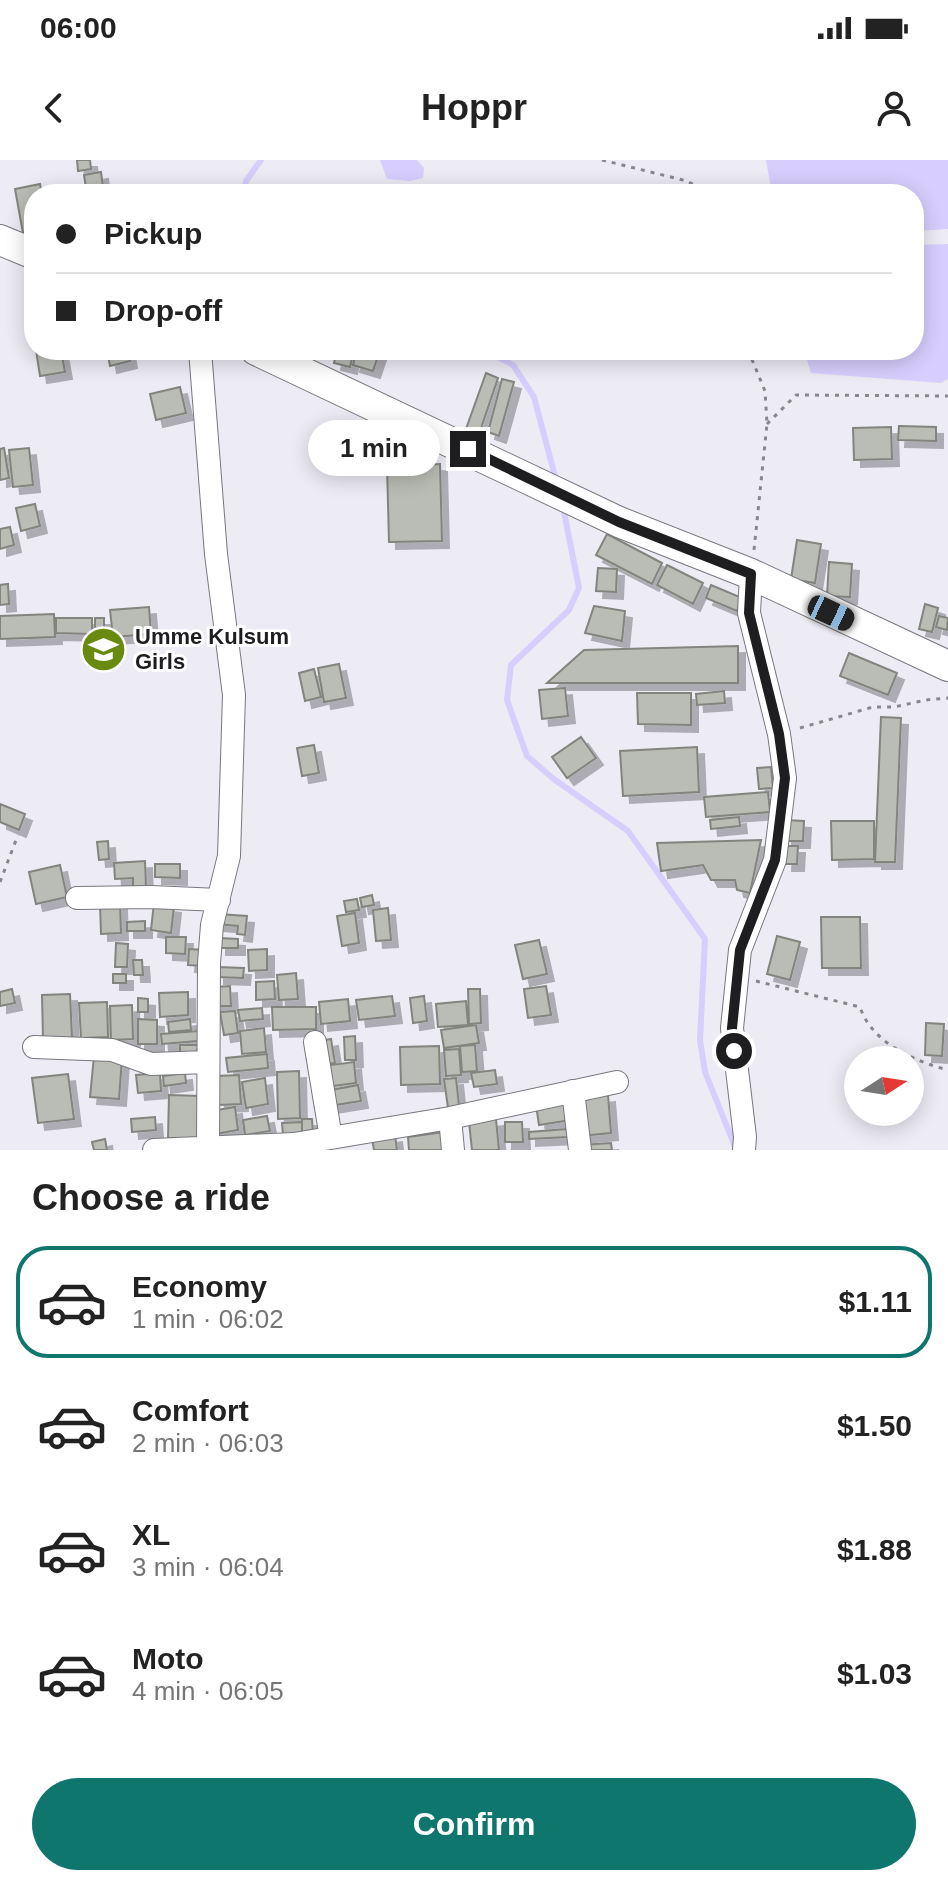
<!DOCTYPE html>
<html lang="en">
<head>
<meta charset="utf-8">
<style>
	body { margin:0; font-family:Helvetica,sans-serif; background:#f6f6f6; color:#222; height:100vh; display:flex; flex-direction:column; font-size:30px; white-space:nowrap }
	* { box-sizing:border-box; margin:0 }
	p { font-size:26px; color:#767676 }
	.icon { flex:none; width:44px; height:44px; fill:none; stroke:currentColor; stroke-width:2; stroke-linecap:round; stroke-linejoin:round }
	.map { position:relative; height:990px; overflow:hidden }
	.side { display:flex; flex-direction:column; background:#fff; flex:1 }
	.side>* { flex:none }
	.hud { position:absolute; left:24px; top:24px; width:900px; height:176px; border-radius:32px; box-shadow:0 4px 20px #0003; display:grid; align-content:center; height:176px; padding:0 32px; background:#fff }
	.needle { width:52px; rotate:78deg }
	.buttons { position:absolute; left:844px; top:886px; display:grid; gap:16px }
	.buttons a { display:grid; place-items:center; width:80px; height:80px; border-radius:50%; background:#fff; box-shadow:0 4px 20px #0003; font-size:40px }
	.end { position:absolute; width:36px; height:36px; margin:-18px; border:10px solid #1e1e21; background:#fff; box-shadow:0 0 0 4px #fff }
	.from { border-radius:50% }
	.bubble { position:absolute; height:56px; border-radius:28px; background:#fff; box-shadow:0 4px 20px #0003; font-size:26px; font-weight:700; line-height:56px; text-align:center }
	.car { position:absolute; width:24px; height:48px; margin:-24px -12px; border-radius:10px; box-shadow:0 0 6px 2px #0007; background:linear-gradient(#222 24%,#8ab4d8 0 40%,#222 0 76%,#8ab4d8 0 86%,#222 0) }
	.hud b { display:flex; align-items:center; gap:28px; height:76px; font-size:30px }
	.hud b+b { border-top:2px solid #e0e0e0 }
	.hud i { width:20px; height:20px; background:#222 }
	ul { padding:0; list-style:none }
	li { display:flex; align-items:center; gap:24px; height:112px; margin:0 16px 12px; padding:0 16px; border:4px solid transparent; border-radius:32px }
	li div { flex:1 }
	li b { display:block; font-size:30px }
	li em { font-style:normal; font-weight:700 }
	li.selected { border-color:#0f766e }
	li>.icon { width:72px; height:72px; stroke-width:1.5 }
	h2 { padding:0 32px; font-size:36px; line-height:96px }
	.action { display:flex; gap:16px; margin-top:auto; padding:16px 32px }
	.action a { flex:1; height:92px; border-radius:48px; background:#0f766e; color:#fff; font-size:32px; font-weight:700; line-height:92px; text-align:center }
	.status { display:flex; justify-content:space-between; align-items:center; height:56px; padding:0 40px; background:#fff; direction:ltr }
	.status svg { height:22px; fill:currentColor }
	header { display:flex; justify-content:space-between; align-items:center; height:104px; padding:0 32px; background:#fff; font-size:36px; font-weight:700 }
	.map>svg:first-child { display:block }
	.water { fill:#d7cefd }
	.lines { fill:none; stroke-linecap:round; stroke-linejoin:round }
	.stream { stroke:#d7cefd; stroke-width:6 }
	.building { fill:#babdb6; stroke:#82857e; stroke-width:2; filter:url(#shadow) }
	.street-casing { stroke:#78777e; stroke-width:24 }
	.secondary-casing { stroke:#78777e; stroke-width:32 }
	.path { stroke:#88878d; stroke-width:3; stroke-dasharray:4 6; stroke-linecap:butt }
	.street { stroke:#fff; stroke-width:22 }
	.secondary { stroke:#fff; stroke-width:30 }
	.route { stroke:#1e1e21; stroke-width:10 }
	.labels { text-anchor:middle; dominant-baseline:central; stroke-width:6; stroke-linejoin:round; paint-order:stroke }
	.poi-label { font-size:22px; font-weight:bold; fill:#1e1e21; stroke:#fff; text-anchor:start }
</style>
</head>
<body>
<div class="status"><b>06:00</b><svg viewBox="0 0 49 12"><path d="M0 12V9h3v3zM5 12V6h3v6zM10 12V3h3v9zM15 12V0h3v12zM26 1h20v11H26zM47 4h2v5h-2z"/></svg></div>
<header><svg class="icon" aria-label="back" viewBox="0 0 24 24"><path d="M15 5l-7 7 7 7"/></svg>Hoppr<svg class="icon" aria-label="person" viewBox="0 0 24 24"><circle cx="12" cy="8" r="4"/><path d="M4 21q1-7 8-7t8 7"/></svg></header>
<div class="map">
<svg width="948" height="990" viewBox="0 0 948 990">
	<defs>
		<filter id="shadow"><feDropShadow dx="7" dy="7" stdDeviation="0" flood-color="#0004"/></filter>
	</defs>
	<rect width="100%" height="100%" fill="#edebf4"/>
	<path class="water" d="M380,0H417L424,8L423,18L410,21L387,19Z
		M766,0H948V69L914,71V34H772Z
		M948,84V219L941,223L811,213L804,190H914V85Z"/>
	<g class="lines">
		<path class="stream" d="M244,34L246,21L261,0
			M485,190L513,205L534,237L556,320
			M563,347L579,428L569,450L511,505L507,540L527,596L555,620L628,671L705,779L700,880L705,912L736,989"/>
	</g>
	<path class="building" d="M77,0H90L91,9L78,11Z
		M101,12L104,34H87L84,15Z
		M40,24L42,34H34V71L23,73L15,29Z
		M36,190H61L65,212L40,216Z
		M107,190H128L130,201L110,206Z
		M337,190H354L350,207L334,203Z
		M357,190H380L373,211L353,205Z
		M486,213L498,218L479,274L466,269Z
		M502,219L514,222L499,276L488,272Z
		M180,227L186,253L156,260L150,234Z
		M899,266L936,267V281L898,280Z
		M891,267L892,299L854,300L853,268Z
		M4,288L9,318L0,320V289Z
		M29,288L33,325L13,327L9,290Z
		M440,304L442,381L389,382L387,306Z
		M35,344L40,366L21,371L16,348Z
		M10,367L14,385L0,389V369Z
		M607,374L662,403L652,424L596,395Z
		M797,380L821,384L815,423L791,419Z
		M829,402L852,404L850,437L827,436Z
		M667,405L703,423L693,444L657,425Z
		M598,408L617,409L616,432L596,431Z
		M8,424L9,444L0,445V425Z
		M711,425L742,438L737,451L706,438Z
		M925,444L938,448L932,472L919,469Z
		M594,446L625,451L622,481L585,473Z
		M149,447L151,474L113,477L110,450Z
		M54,454L55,477L0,479V456Z
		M939,456L948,458L947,470L936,467Z
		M56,458H92V474L56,473Z
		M95,458H104V476H95Z
		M738,486V523H547L584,490Z
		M849,493L897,513L888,535L840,516Z
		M339,504L346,538L324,542L318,508Z
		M314,509L321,537L305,541L299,513Z
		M565,528L568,556L542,559L539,530Z
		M724,531L725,543L697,545L696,534Z
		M637,533H691V565L638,564Z
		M881,557L901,558L895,702H875Z
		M581,577L596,598L567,618L552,597Z
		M314,585L319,613L302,616L297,588Z
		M697,587L699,632L623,636L620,591Z
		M771,607L773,628L759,629L757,608Z
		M768,632L770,652L706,657L704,637Z
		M0,644L25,654L19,670L0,662Z
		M739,657L740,666L711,669L710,660Z
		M785,660L804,661L803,681H785Z
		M831,661H874V699L832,700Z
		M761,680L750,733L737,730L735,720H711L703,705L661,711L657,683Z
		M108,681L109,699L99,700L97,682Z
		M786,686H798L797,704H785Z
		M145,701L146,728H133V718L115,719L114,703Z
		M155,704H180V718L155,717Z
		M60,705L67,737L36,744L29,712Z
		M372,735L374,745L362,747L360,738Z
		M357,739L359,750L346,752L344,741Z
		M120,743L121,773L101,774L100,744Z
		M154,743L174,746L171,773L151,770Z
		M388,748L391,780L376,781L373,750Z
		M355,753L359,783L342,786L337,756Z
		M218,754L247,756L245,775L237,774L238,766L217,764Z
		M821,757H860L861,808H822Z
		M145,761V771H127V762Z
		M777,776L800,782L790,820L767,814Z
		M166,777H186L185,794L166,793Z
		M219,778L238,779V788H219Z
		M539,780L547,814L523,819L515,785Z
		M116,783L128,784L127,807H115Z
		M189,789L204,790L203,806L188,805Z
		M267,789V810L249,811L248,790Z
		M133,800H142L143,815H134Z
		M217,807L244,808L243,818L217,817Z
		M296,813L298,839L279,840L277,815Z
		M113,814H126V823H113Z
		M274,821L275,839L256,840V822Z
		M230,826L231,846H215L214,827Z
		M546,826L551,855L528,858L524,829Z
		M12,829L15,843L0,846V832Z
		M468,829H480L481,863L469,864Z
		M188,832V855L160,857L159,833Z
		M70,834L72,878L43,879L42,835Z
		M392,836L395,856L359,860L356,840Z
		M424,836L427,861L413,863L410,838Z
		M138,838L148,839V852H138Z
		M348,839L350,861L321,864L319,842Z
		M466,841L468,865L438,867L436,844Z
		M107,842L108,877L81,878L79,843Z
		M132,845L133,879L111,880L110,846Z
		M272,847H316V869L273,870Z
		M262,848L263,859L240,861L238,850Z
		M235,851L238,873L224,875L220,852Z
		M138,859L157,860V884H138Z
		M190,859L191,870L169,872L168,862Z
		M926,863L944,864L942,896L925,895Z
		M476,865L479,883L444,888L441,870Z
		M264,868L266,892L242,894L240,871Z
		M198,871V881L162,884L161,874Z
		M355,876L356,900H345L344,877Z
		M331,879L335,903L324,904L320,881Z
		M180,885H198L197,896L180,895Z
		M475,885L477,911L462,912L460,886Z
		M439,886L440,924L401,925L400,887Z
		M459,889L461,915L446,916L444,890Z
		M267,894L268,908L228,912L226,898Z
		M94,896L122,898L119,939L90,937Z
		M354,902L356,923L326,927L323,906Z
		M495,910L497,924L474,927L471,913Z
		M299,911L300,958L278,959L277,912Z
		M160,913L161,931L138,933L136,915Z
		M185,913L186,923L164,926L163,916Z
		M68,914L74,959L38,963L32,918Z
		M239,915L241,944L218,945L217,916Z
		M265,918L268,944L246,948L242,922Z
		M456,918L459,946L448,948L444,919Z
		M358,925L361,941L329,946L326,931Z
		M169,935L201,936L200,979L168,978Z
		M608,935L611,973L580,976L577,938Z
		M568,939L571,960L539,965L536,945Z
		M235,947L238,970L215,974L211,951Z
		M267,956L270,971L245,975L243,960Z
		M155,957L156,970L132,972L131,959Z
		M302,959H312L313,974L302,975Z
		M496,959L499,990H472L469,962Z
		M302,962V975H283L282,963Z
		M505,962H522L523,982H505Z
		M567,969L568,977L529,979V972Z
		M444,972L446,990H409L408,977Z
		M395,975L397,990H374L372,978Z
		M105,979L107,990H94L92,982Z
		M611,983L612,990H582L581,985Z"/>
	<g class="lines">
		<defs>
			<path id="street" d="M200,190L216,394L234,535L229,696L212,765L209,803L208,989
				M77,738L151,737L219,740
				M315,882L331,978
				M34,887L112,890L151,904L208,902
				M573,931L580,990
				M450,958L453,990
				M154,990L294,984L450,958L617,922
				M744,990L745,977L732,868L740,790L775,700L785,618L779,574L749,453L751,414"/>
			<path id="secondary" d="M0,80L34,94
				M256,190L619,362L751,414L948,506"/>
		</defs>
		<use href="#street" class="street-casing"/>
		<use href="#secondary" class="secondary-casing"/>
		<path class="path" d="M602,0L687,21L710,34
			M748,190L765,231L767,264L754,390
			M767,264L796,235L948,236
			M800,568L873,547H894L926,540L948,538
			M0,722L18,675
			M756,821L860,847C872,883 914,901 948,910"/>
		<use href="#street" class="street"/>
		<use href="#secondary" class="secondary"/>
	</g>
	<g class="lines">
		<path class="route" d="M468,289L619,362L751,414L749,453L779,574L785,618L775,700L740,790L732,868L734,891"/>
	</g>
	<defs>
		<symbol id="school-disc" viewBox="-11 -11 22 22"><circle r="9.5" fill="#688b0f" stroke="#fff"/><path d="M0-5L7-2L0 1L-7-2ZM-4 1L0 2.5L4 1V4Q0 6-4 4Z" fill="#fff"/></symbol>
	</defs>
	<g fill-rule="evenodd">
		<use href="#school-disc" x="78" y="464" width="51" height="51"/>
	</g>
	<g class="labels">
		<g class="poi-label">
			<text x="135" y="476">Umme Kulsum<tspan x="135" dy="25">Girls</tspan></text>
		</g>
	</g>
</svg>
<div class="buttons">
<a><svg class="needle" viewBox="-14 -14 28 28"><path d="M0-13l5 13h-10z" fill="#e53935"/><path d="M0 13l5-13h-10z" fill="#767676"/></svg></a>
</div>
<i class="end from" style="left:734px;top:891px"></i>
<i class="end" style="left:468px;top:289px"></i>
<div class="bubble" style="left:308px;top:260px;width:132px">1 min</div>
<i class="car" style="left:831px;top:453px;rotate:115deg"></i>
<div class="hud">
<b><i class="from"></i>Pickup</b>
<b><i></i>Drop-off</b>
</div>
</div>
<section class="side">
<h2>Choose a ride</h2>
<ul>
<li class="selected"><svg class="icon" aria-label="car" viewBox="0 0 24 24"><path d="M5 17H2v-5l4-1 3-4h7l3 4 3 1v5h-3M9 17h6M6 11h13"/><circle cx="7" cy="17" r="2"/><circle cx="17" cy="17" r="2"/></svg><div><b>Economy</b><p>1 min · 06:02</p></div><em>$1.11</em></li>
<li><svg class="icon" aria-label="car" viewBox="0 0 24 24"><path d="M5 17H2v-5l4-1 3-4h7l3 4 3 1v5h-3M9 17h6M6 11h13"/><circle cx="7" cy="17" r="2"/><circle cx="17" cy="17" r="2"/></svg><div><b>Comfort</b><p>2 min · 06:03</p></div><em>$1.50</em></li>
<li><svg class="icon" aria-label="car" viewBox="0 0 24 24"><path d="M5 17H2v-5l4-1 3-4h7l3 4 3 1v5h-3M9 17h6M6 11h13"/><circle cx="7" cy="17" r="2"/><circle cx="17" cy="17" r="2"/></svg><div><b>XL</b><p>3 min · 06:04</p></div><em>$1.88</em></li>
<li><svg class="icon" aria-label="car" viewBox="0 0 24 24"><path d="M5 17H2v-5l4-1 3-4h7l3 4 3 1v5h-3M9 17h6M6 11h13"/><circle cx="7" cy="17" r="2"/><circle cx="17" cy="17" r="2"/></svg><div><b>Moto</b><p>4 min · 06:05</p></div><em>$1.03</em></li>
</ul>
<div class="action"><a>Confirm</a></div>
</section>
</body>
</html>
